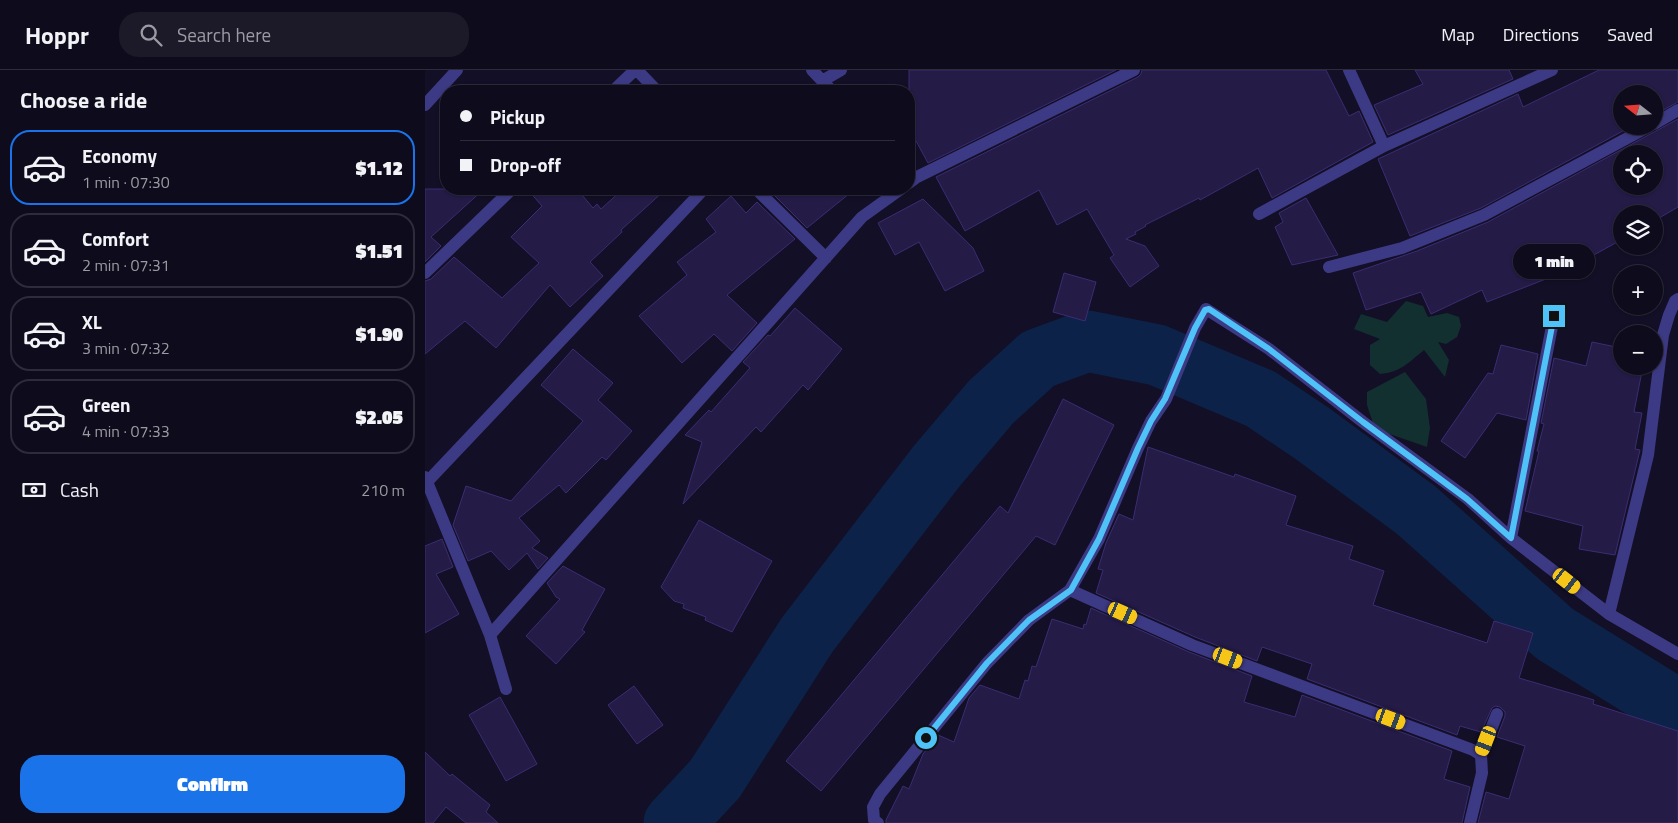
<!DOCTYPE html>
<html lang="en">
<head>
<meta charset="utf-8">
<style>
	body { margin:0; font-family:"Titillium Web",sans-serif; background:#1c1929; color:#f1f3f6; height:100vh; display:flex; flex-direction:column; font-size:19px; white-space:nowrap }
	* { box-sizing:border-box; margin:0 }
	p { font-size:16px; color:#9b9ba3 }
	.icon { flex:none; width:28px; height:28px; fill:none; stroke:currentColor; stroke-width:2; stroke-linecap:round; stroke-linejoin:round }
	.map { position:relative; flex:1; overflow:hidden }
	.side { display:flex; flex-direction:column; background:#0e0b1c; width:425px }
	.side>* { flex:none }
	.top-card { position:absolute; left:15px; top:15px; width:475px; height:110px; border-radius:20px; box-shadow:0 1px 4px #0004,0 0 0 1px #2e2b3b; display:grid; align-content:center; height:110px; padding:0 20px; background:#0e0b1c }
	.needle { width:32px; rotate:287deg }
	.fabs { position:absolute; left:1188px; top:15px; display:grid; gap:10px }
	.fabs a { display:grid; place-items:center; width:50px; height:50px; border-radius:50%; background:#0e0b1c; box-shadow:0 1px 4px #0004,0 0 0 1px #2e2b3b; font-size:25px }
	.end { position:absolute; width:22px; height:22px; margin:-11px; border:6px solid #4fc3f7; background:#111; box-shadow:0 0 0 2px #111 }
	.from { border-radius:50% }
	.bubble { position:absolute; height:35px; border-radius:18px; background:#0e0b1c; box-shadow:0 1px 4px #0004,0 0 0 1px #2e2b3b; font-size:16px; font-weight:800; line-height:35px; text-align:center }
	.car { position:absolute; width:15px; height:30px; margin:-15px -8px; border-radius:6px; box-shadow:0 0 4px 1px #0007; background:linear-gradient(#f5c518 24%,#345 0 40%,#f5c518 0 76%,#345 0 86%,#f5c518 0) }
	.top-card b { display:flex; align-items:center; gap:18px; height:48px; font-size:19px }
	.top-card b+b { border-top:1px solid #2e2b3b }
	.top-card i { width:12px; height:12px; background:#f1f3f6 }
	ul { padding:0; list-style:none }
	li { display:flex; align-items:center; gap:15px; height:75px; margin:0 10px 8px; padding:0 10px; border:2px solid #2e2b3b; border-radius:20px }
	li div { flex:1 }
	li b { display:block; font-size:19px }
	li em { font-style:normal; font-weight:800 }
	li.on { border-color:#1a73e8 }
	li>.icon { width:45px; height:45px; stroke-width:1.5 }
	h2 { padding:0 20px; font-size:22px; line-height:60px }
	.pay { display:flex; align-items:center; gap:12px; height:55px; padding:0 20px; font-size:19px }
	.pay p { margin-inline-start:auto }
	.button { display:flex; gap:10px; margin-top:auto; padding:10px 20px }
	.button a { flex:1; height:58px; border-radius:20px; background:#1a73e8; color:#fff; font-size:20px; font-weight:800; line-height:58px; text-align:center }
	header { display:flex; align-items:center; gap:30px; box-sizing:border-box; height:70px; padding:0 25px; background:#0e0b1c; border-bottom:1px solid #2e2b3b }
	header strong { font-size:24px }
	nav { display:flex; gap:28px; margin-inline-start:auto; font-size:18px }
	.search { width:350px; height:45px; background:#1c1929; display:flex; align-items:center; gap:12px; box-sizing:border-box; padding:0 18px; border-radius:20px; color:#9b9ba3; font-size:19px }
	main { display:flex; flex:1; min-height:0 }
	.map>svg:first-child { display:block }
	.green { fill:#12302f }
	.lines { fill:none; stroke-linecap:round; stroke-linejoin:round }
	.river { stroke:#0c2248; stroke-width:61 }
	.building { fill:#241b47; stroke:#3b2d73; fill-rule:evenodd }
	.minor { stroke:#3d3a85; stroke-width:12 }
	.route { stroke:#4fc3f7; stroke-width:6 }
</style>
</head>
<body>
<header>
<strong>Hoppr</strong>
<div class="search"><svg class="icon" aria-label="search" viewBox="0 0 24 24"><circle cx="10" cy="10" r="6"/><path d="M15 15l6 6"/></svg>Search here</div>
<nav><a>Map</a><a>Directions</a><a>Saved</a></nav>
</header>
<main>
<section class="side">
<h2>Choose a ride</h2>
<ul>
<li class="on"><svg class="icon" aria-label="car" viewBox="0 0 24 24"><path d="M5 17H2v-5l4-1 3-4h7l3 4 3 1v5h-3M9 17h6M6 11h13"/><circle cx="7" cy="17" r="2"/><circle cx="17" cy="17" r="2"/></svg><div><b>Economy</b><p>1 min · 07:30</p></div><em>$1.12</em></li>
<li><svg class="icon" aria-label="car" viewBox="0 0 24 24"><path d="M5 17H2v-5l4-1 3-4h7l3 4 3 1v5h-3M9 17h6M6 11h13"/><circle cx="7" cy="17" r="2"/><circle cx="17" cy="17" r="2"/></svg><div><b>Comfort</b><p>2 min · 07:31</p></div><em>$1.51</em></li>
<li><svg class="icon" aria-label="car" viewBox="0 0 24 24"><path d="M5 17H2v-5l4-1 3-4h7l3 4 3 1v5h-3M9 17h6M6 11h13"/><circle cx="7" cy="17" r="2"/><circle cx="17" cy="17" r="2"/></svg><div><b>XL</b><p>3 min · 07:32</p></div><em>$1.90</em></li>
<li><svg class="icon" aria-label="car" viewBox="0 0 24 24"><path d="M5 17H2v-5l4-1 3-4h7l3 4 3 1v5h-3M9 17h6M6 11h13"/><circle cx="7" cy="17" r="2"/><circle cx="17" cy="17" r="2"/></svg><div><b>Green</b><p>4 min · 07:33</p></div><em>$2.05</em></li>
</ul>
<div class="pay"><svg class="icon" aria-label="cash" viewBox="0 0 24 24"><path d="M3 7h18v10H3z"/><circle cx="12" cy="12" r="2"/></svg>Cash<p>210 m</p></div>
<div class="button"><a>Confirm</a></div>
</section>
<div class="map">
<svg width="1253" height="753" viewBox="0 0 1253 753">
	<rect width="100%" height="100%" fill="#130f26"/>
	<path class="green" d="M981,231L998,236L1003,247L1022,243L1034,247L1036,256L1032,267L1021,274L1013,272L1024,290L1020,307L999,280C983,293 976,302 955,304L945,295V275L955,269L929,259L936,244L962,252Z
		M980,302L1001,329L1005,358L1002,377L950,359L942,335V322Z"/>
	<g class="lines">
		<path class="river" d="M249,753L290,709L382,565L511,397L566,332L613,289L662,271L732,285L836,329L888,364L991,440L1130,564L1253,640"/>
	</g>
	<path class="building" d="M484,0H691L503,93L484,58Z
		M717,0H901L924,46L934,41L948,72L847,128L833,98L775,130L774,128L720,155L721,156L710,162L711,164L701,169L720,176L734,196L705,217L685,188L689,185L662,139L632,155L614,120L540,161L511,107L713,7L716,4Z
		M990,0H1084L1088,9L963,65L949,35L998,14Z
		M1174,0H1253V32L1229,45V24H1196V56H1207L1056,138L985,166L953,89L1093,24L1098,37Z
		M1253,49V137L1229,151V144H1196V170L1127,208L1126,207L1062,232L1057,220L1006,244L996,222L941,240L928,203L992,181L1063,152ZM1196,84H1229V116H1196Z
		M0,119H59L6,167L16,176L0,192Z
		M102,119H152L168,138L172,134L176,139L198,119H241L196,160L197,162L165,192L178,206L145,237L125,215L71,278L40,251L0,284V211L6,209L29,187L77,228L114,193L86,167L117,136Z
		M345,119H430L382,158L344,120Z
		M306,126L321,143L332,132L370,169L302,225L332,253L307,281L289,264L257,293L214,246L262,205L252,192L291,162L281,149Z
		M881,128L913,185L867,195L850,157L858,152L854,143Z
		M498,129L548,178L559,201L520,221L494,172L470,185L453,153Z
		M639,203L671,212L660,251L628,242Z
		M370,238L417,279L383,320L378,315L336,362L331,357L258,434L277,372L260,365L284,340L286,342L325,298L318,292L343,265L345,266Z
		M1167,272L1196,278V296H1218L1209,342L1217,343L1210,379L1215,380L1190,485L1154,479L1158,456L1100,441L1114,381H1112L1119,354L1116,353L1129,288L1161,296Z
		M1076,275L1113,284L1101,350L1072,343L1040,388L1016,371L1063,303L1068,304Z
		M148,279L188,313L173,330L207,361L181,390L177,387L141,423L134,415L94,448L115,471L107,478L123,488L113,499L102,483L84,500L66,481L43,491L28,455L41,416L86,431L158,351L116,315Z
		M638,329L689,355L630,475L611,466L396,721L361,691L575,436L583,443Z
		M723,377L809,407L810,404L871,426L861,455L928,476L924,489L959,501L948,535L1062,573L1069,551L1108,563L1094,608L1169,630L1168,634L1253,661V753H1053L1061,722L1084,729L1100,676L1072,667L1080,646V642L1075,637L1070,636L1067,638L1056,662L1035,656L1032,665L882,609L887,594L837,577L832,591L770,567L671,523L678,500L673,499L681,473L694,444L708,450Z
		M274,450L347,491L307,562L280,550L281,547L258,538L259,534L249,531L236,517Z
		M17,469L28,497L11,504L34,544L0,563V476Z
		M138,496L180,519L157,560L160,562L131,594L101,566L135,529L131,527L122,513Z
		M666,538L764,582L827,606L819,632L870,647L877,625L1027,681L1019,709L1045,717L1037,753H461V750L478,716L484,719L498,684L513,665L529,672L544,628L555,615L594,629L600,610L603,611L607,596L611,597L627,549L658,559L659,554L661,555Z
		M209,616L238,655L212,674L183,635Z
		M75,627L112,694L81,711L44,645Z
		M0,682L25,706L27,704L65,735L61,742L73,753H41L21,737L8,753H0Z"/>
	<g class="lines">
		<path class="minor" d="M212,0L232,21
			M387,0L407,21
			M924,0L959,76
			M397,11L416,0
			M188,21L210,0
			M0,35L32,0
			M1229,54L1253,40
			M484,113L492,107L709,0
			M331,119L401,188
			M834,144L959,76L1127,0
			M904,197L977,178L1059,145L1225,56
			M0,203L87,119
			M0,407L65,565L81,619
			M2,412L279,119
			M1086,468L1129,246
			M645,520L767,575L1048,680L1056,685
			M1184,544L1223,385L1238,265L1244,245L1250,231L1253,229
			M65,565L437,147L476,119
			M453,753L449,750L448,737L455,724L562,593L604,550L645,520L674,469L713,378L726,351L741,329L770,258L781,239L844,279L938,352L1043,429L1086,468L1184,544L1253,584
			M1045,753L1057,703L1056,685L1072,644"/>
	</g>
	<g class="lines">
		<path class="route" d="M501,668L562,593L604,550L646,520L674,469L713,378L726,351L740,329L770,258L780,240L784,239L844,279L938,352L1042,429L1086,468L1129,246"/>
	</g>
</svg>
<div class="fabs">
<a><svg class="needle" viewBox="-14 -14 28 28"><path d="M0-13l5 13h-10z" fill="#e53935"/><path d="M0 13l5-13h-10z" fill="#9b9ba3"/></svg></a>
<a><svg class="icon" aria-label="locate" viewBox="0 0 24 24"><circle cx="12" cy="12" r="6"/><path d="M12 2v4M12 18v4M2 12h4M18 12h4"/></svg></a>
<a><svg class="icon" aria-label="layers" viewBox="0 0 24 24"><path d="M12 4l9 5-9 5-9-5zM3 14l9 5 9-5"/></svg></a>
<a>+</a>
<a>−</a>
</div>
<i class="end from" style="left:501px;top:668px"></i>
<i class="end" style="left:1129px;top:246px"></i>
<div class="bubble" style="left:1088px;top:174px;width:82px">1 min</div>
<i class="car" style="left:1142px;top:511px;rotate:128deg"></i>
<i class="car" style="left:698px;top:543px;rotate:114deg"></i>
<i class="car" style="left:803px;top:588px;rotate:111deg"></i>
<i class="car" style="left:966px;top:649px;rotate:110deg"></i>
<i class="car" style="left:1061px;top:671px;rotate:201deg"></i>
<div class="top-card">
<b><i class="from"></i>Pickup</b>
<b><i></i>Drop-off</b>
</div>
</div>
</main>
</body>
</html>
